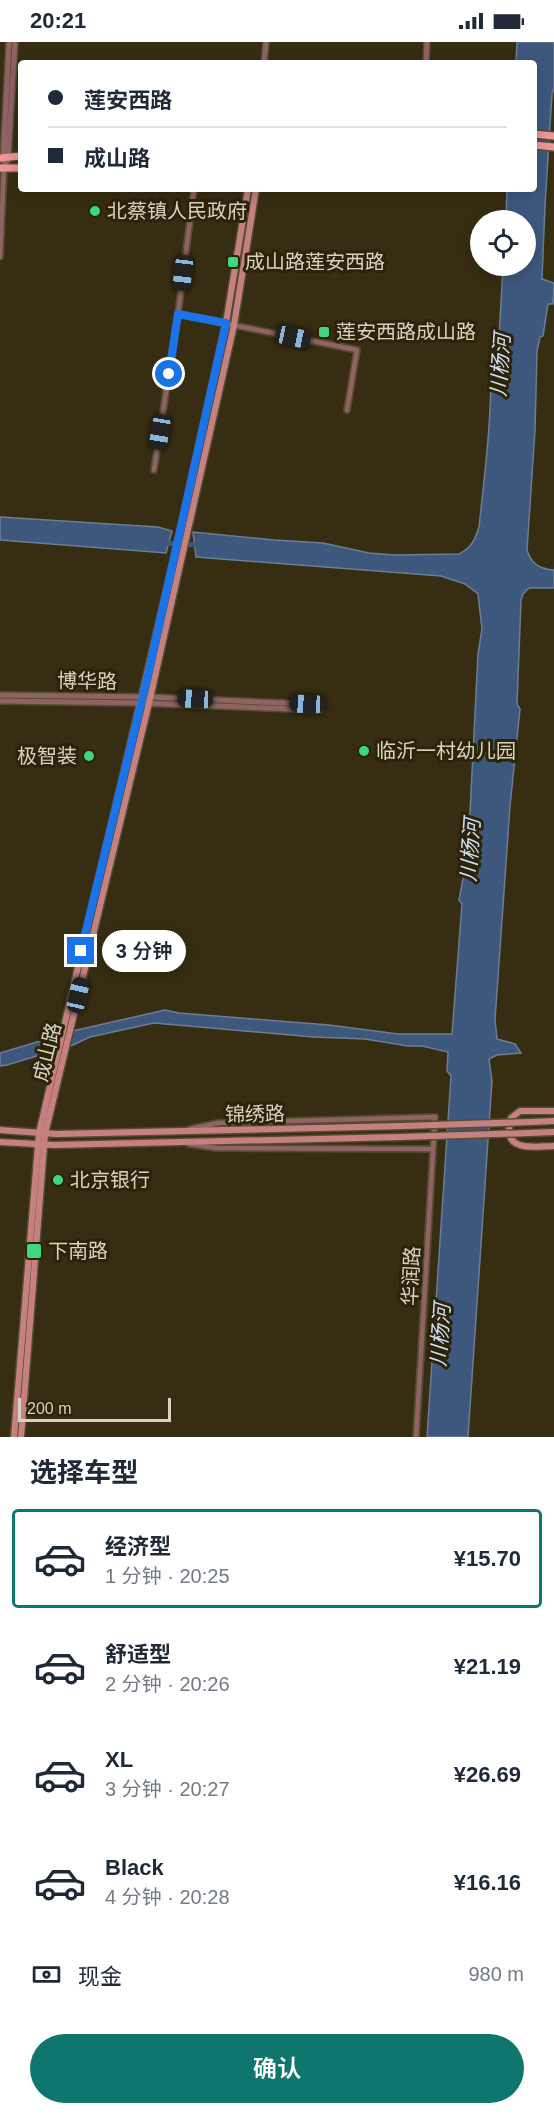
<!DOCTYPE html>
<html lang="zh">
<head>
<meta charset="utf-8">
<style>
	body { margin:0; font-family:Arial,"Noto Sans SC",sans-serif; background:#f6f6f7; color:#1f2937; height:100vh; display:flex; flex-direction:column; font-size:22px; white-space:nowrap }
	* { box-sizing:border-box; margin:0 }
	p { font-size:20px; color:#747a83 }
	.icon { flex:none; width:33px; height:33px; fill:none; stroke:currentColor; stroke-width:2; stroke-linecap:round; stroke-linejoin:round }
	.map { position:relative; height:1395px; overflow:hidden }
	.side { display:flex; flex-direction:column; background:#fff; flex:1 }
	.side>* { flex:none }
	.hud { position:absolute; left:18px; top:18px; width:519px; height:132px; border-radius:6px; box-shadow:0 3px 15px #0003; display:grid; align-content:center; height:132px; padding:0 30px; background:#fff }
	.controls { position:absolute; left:470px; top:168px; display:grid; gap:12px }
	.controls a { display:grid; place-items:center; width:66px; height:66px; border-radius:50%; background:#fff; box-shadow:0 3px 15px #0003; font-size:30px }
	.scale { position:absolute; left:18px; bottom:15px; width:153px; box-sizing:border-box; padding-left:6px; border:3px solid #d7d2c2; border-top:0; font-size:16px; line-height:21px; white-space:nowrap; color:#d7d2c2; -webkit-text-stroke:4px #2d2308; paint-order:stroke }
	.end { position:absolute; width:27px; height:27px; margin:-14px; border:8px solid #1a73e8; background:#fff; box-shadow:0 0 0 3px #fff }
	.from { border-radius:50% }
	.bubble { position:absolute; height:42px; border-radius:21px; background:#fff; box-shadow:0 3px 15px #0003; font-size:20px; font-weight:600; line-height:42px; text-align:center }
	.car { position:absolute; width:18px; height:36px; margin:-18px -9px; border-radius:8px; box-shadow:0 0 4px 2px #0007; background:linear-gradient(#222 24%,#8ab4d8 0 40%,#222 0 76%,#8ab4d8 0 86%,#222 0) }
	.hud b { display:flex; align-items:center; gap:21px; height:57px; font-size:22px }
	.hud b+b { border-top:2px solid #e0e1e3 }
	.hud i { width:15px; height:15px; background:#1f2937 }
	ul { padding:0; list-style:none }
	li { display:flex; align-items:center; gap:18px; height:99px; margin:0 12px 9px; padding:0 18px; border:3px solid transparent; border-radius:6px }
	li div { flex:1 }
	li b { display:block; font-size:22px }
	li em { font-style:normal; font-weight:600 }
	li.on { border-color:#0f766e }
	li>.icon { width:54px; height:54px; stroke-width:1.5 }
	h2 { padding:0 30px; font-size:27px; line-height:72px }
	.pay { display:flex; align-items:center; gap:15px; height:66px; padding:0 30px; font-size:22px }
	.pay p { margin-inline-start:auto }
	.primary-button { display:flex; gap:12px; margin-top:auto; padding:12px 30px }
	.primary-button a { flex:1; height:69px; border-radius:36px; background:#0f766e; color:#fff; font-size:24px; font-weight:600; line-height:69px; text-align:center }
	.status { display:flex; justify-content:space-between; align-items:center; height:42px; padding:0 30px; background:#fff; direction:ltr }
	.status svg { height:16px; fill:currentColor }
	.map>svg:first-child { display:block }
	.water { fill:#3e587d; stroke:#6c7d92; stroke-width:1.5 }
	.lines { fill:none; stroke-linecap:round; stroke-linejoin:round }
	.canal { stroke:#3e587d; stroke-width:5 }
	.minor-casing { stroke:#544b32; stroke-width:8 }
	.tertiary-casing { stroke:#544b32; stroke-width:8 }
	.secondary-casing { stroke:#544b32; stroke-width:9 }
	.primary-casing { stroke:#544b32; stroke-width:10 }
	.minor { stroke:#906363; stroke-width:4.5 }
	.tertiary { stroke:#906363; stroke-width:5 }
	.secondary { stroke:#c68080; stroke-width:6 }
	.primary { stroke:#f19696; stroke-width:7 }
	.secondary-bridge-casing { stroke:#544b32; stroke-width:9; stroke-linecap:butt }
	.secondary-bridge { stroke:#c68080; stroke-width:6 }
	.route { stroke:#1a73e8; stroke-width:8 }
	.poi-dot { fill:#3fd77d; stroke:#2d2308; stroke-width:2 }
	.labels { text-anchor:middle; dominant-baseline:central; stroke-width:6; stroke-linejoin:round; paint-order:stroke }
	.poi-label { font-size:20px; fill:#d7d2c2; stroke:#2d2308; text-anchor:start }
	.street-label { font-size:20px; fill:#d7d2c2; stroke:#2d2308 }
	.water-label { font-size:21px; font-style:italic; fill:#ccddf7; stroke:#2d2308 }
</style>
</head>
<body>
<div class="status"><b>20:21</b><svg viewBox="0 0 49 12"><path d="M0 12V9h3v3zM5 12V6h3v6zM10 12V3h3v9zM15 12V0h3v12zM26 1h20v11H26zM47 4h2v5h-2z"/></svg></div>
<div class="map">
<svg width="554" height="1395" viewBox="0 0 554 1395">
	<rect width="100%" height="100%" fill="#372d12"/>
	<path class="water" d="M517,0H554V46L552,52L545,164L542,237L554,241L553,262H548L543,294L540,295L537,309L535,388L527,508C531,522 540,527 554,528V546H529L523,552L521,558L517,662L520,667L510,764L495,978L497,997L515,1002L521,1011L497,1013L489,1017L492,1039L468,1395H427L451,1034L447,1029L448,1010L422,1004H408L365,997L313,995L154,981L90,995L73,1003L7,1023L0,1024V1011L77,988L165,968L179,971L329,983L398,992H452L462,862L459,858L468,810L478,612L482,587L478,552L465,542L441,534L196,515L193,490L274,498L323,501L369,511L394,513L459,512C471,506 475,498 479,485C485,430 492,374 491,318L498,314L503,224H525V178H506L507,147H534V21H516Z
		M0,475L158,485L172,489L166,511L0,498Z"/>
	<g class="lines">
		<path class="canal" d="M163,501L199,503"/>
		<defs>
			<path id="minor" d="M0,215L4,126
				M178,272L357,308L347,368
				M154,428L178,272L194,147
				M190,1087L218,1081L435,1075L416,1395
				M189,1102L216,1106L433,1107"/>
			<path id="tertiary" d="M264,21L266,0
				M426,21L427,0
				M3,119L9,0
				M4,126L8,116L15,0
				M0,653L150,655L307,662L314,663L320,668
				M0,659L141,661L320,668"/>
			<path id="secondary" d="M554,1069H520L511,1076C501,1110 531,1105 554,1104
				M530,1080L554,1079
				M0,1088L56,1092L402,1084
				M529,1091L554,1090
				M0,1100L54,1103L401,1095
				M14,1395L39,1091L182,483L226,281L248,147
				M21,1395L45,1092L149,661L234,283L256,147"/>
			<path id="primary" d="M534,92L554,94
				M534,103L554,105
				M0,116L21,114
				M0,126H21"/>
		</defs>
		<use href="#minor" class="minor-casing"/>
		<use href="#tertiary" class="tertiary-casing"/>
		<use href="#secondary" class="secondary-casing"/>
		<use href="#primary" class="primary-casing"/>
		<use href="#minor" class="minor"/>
		<use href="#tertiary" class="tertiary"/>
		<use href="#secondary" class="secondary"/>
		<use href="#primary" class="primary"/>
		<defs>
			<path id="secondary-bridge" d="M402,1084L530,1080
				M401,1095L529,1091"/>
		</defs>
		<use href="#secondary-bridge" class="secondary-bridge-casing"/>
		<use href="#secondary-bridge" class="secondary-bridge"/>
	</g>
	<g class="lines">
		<path class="route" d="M81,909L148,633L226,281L178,272L169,332"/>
	</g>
	<g class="poi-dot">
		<circle cx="95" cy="169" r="6"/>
		<rect x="227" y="214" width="12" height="12" rx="3"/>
		<rect x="318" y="284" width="12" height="12" rx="3"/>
		<circle cx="364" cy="709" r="6"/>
		<circle cx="89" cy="714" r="6"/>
		<circle cx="58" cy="1138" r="6"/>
		<rect x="26" y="1201" width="16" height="16" rx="3"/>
	</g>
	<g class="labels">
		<g class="poi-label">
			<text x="107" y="169">北蔡镇人民政府</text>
			<text x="245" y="220">成山路莲安西路</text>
			<text x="336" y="290">莲安西路成山路</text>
			<text x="376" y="709">临沂一村幼儿园</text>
			<text x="77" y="714" text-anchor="end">极智装</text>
			<text x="70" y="1138">北京银行</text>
			<text x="48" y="1209">下南路</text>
		</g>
		<g class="street-label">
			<text transform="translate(87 639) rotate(1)">博华路</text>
			<text transform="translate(47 1010) rotate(-76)">成山路</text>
			<text transform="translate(255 1072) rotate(-1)">锦绣路</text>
			<text transform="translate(411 1234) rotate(-87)">华润路</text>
		</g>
		<g class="water-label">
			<text transform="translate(500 323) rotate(-86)">川杨河</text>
			<text transform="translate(470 808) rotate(-86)">川杨河</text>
			<text transform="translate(440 1293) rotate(-86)">川杨河</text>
		</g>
	</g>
</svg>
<div class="controls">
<a><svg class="icon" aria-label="locate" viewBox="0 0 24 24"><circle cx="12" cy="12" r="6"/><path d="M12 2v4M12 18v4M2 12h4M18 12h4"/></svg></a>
</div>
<div class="scale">200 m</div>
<i class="end from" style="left:169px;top:332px"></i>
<i class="end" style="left:81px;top:909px"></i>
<div class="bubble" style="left:102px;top:888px;width:84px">3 分钟</div>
<i class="car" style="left:183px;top:231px;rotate:187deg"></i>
<i class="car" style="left:293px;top:295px;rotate:102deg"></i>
<i class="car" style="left:160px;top:390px;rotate:189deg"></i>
<i class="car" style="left:195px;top:657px;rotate:273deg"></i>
<i class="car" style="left:307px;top:662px;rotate:272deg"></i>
<i class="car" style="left:78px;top:953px;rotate:13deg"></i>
<div class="hud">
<b><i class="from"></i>莲安西路</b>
<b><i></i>成山路</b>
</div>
</div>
<section class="side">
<h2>选择车型</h2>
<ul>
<li class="on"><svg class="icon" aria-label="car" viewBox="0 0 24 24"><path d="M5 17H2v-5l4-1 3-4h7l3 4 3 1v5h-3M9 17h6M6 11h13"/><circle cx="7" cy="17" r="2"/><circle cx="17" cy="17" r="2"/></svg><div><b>经济型</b><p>1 分钟 · 20:25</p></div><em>¥15.70</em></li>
<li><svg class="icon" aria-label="car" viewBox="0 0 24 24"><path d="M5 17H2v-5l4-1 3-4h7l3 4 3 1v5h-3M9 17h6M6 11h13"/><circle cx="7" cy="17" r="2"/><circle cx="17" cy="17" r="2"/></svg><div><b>舒适型</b><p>2 分钟 · 20:26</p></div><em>¥21.19</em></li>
<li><svg class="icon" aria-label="car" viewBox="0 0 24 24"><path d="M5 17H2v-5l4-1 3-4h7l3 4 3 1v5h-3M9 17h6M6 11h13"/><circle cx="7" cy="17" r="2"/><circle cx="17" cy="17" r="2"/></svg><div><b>XL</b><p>3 分钟 · 20:27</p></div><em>¥26.69</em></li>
<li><svg class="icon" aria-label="car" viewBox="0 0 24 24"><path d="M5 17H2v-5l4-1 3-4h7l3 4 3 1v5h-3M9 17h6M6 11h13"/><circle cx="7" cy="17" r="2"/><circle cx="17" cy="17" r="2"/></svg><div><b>Black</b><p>4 分钟 · 20:28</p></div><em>¥16.16</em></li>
</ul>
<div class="pay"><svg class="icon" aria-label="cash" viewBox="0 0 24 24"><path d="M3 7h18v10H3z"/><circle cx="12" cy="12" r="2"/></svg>现金<p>980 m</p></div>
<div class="primary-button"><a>确认</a></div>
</section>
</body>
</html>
